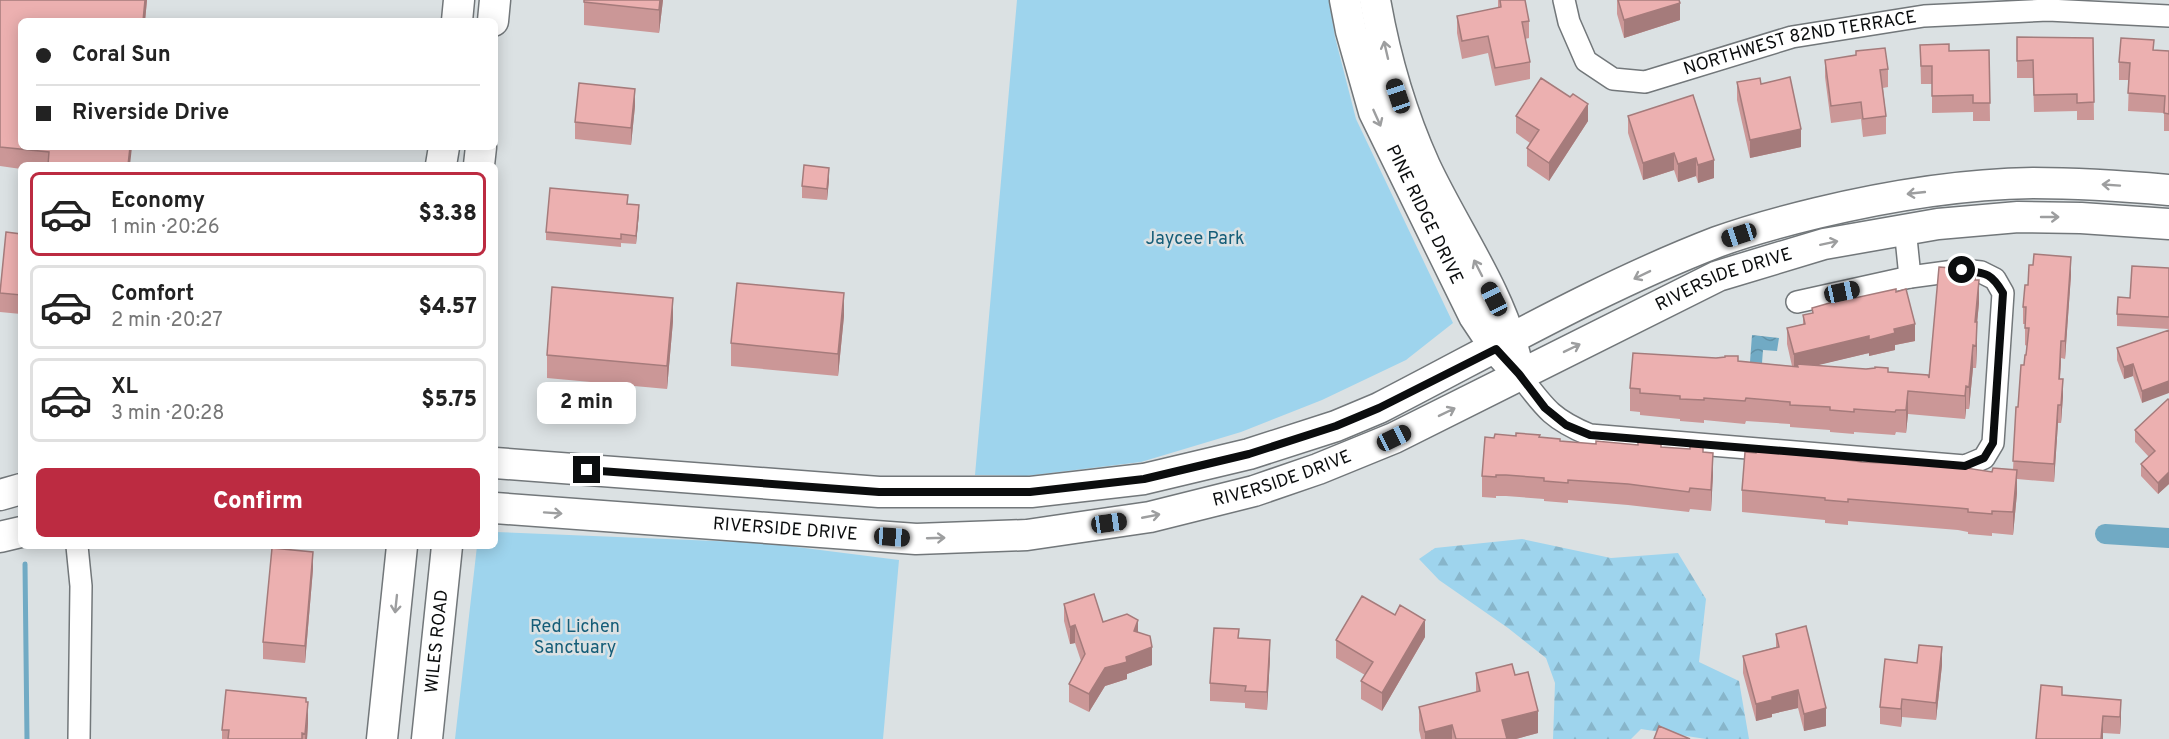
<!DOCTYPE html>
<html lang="en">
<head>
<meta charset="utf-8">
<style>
	body { margin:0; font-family:Overpass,sans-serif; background:#f2f2f2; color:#222; height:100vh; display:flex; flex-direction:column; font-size:22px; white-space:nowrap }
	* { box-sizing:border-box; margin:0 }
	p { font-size:20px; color:#767676 }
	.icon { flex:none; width:33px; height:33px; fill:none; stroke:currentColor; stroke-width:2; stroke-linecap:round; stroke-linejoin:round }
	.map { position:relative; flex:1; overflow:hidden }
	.side { position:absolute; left:18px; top:162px; width:480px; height:387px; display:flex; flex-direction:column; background:#fff; border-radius:9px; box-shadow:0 3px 15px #0003 }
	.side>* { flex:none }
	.hud { position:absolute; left:18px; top:18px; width:480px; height:132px; border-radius:9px; box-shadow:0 3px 15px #0003; display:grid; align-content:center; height:132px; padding:0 18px; background:#fff }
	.end { position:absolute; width:27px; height:27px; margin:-14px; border:8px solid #0b0d0e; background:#fff; box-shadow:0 0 0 3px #fff }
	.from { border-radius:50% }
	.bubble { position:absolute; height:42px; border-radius:9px; background:#fff; box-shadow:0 3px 15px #0003; font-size:20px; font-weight:800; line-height:42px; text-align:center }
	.car { position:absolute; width:18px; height:36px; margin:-18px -9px; border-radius:8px; box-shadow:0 0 4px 2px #0007; background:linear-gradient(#222 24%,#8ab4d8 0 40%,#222 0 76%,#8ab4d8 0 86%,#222 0) }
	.hud b { display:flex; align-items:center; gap:21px; height:57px; font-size:22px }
	.hud b+b { border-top:2px solid #e0e0e0 }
	.hud i { width:15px; height:15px; background:#222 }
	ul { padding:10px 0 0; list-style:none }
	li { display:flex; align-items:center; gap:18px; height:84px; margin:0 12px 9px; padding:0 6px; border:3px solid #e0e0e0; border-radius:9px }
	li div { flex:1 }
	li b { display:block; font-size:22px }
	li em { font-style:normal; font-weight:800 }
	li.current { border-color:#bc2b41 }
	li>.icon { width:54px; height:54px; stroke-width:1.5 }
	.action { display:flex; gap:12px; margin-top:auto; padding:12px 18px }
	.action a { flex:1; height:69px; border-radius:9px; background:#bc2b41; color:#fff; font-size:24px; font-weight:800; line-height:69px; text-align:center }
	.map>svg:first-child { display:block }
	.forest { fill:url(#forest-firs) }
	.park { fill:#9ed4ed }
	.water { fill:url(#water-waves) }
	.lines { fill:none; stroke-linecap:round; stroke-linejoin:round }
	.stream { stroke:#71aac4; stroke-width:5 }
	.canal { stroke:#71aac4; stroke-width:20 }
	.street-casing { stroke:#72777a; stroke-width:24 }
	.secondary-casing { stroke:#72777a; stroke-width:33 }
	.street { stroke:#fff; stroke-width:21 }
	.secondary { stroke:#fff; stroke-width:30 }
	.wall { fill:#cb9797 }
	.shaded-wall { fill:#a57b7b }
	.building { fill:#ecb0b0; stroke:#a57b7b; stroke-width:1.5 }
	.oneway { stroke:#9d9e9f }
	.route { stroke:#0b0d0e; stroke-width:8 }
	.labels { text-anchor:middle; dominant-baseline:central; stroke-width:5; stroke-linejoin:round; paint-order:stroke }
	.street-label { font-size:18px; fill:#0b0d0e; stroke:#dbe1e3 }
	.park-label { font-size:18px; fill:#155d78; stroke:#dbe1e3 }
</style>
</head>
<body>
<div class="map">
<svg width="2169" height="739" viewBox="0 0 2169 739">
	<defs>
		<pattern id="forest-firs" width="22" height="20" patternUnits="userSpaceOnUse" patternTransform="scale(1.5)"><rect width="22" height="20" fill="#9ed4ed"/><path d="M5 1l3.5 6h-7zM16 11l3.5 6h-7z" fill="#87b5ca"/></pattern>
		<pattern id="water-waves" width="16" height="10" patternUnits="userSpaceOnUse" patternTransform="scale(1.5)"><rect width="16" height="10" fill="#71aac4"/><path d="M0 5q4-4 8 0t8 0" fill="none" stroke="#6091a7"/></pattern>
	</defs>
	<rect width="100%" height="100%" fill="#dbe1e3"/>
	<path class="forest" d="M1522,539L1611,558L1678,553L1706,599L1699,662L1739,681L1749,739H1706L1641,729L1631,739H1553L1555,683L1546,658L1508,628L1439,580L1419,559L1435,548Z"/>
	<path class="park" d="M1017,0H1329L1335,37L1356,119L1453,323L1406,360L1322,400L1241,432L1141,462L1026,476L975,475Z
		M495,532L765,543L899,560L883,739H455L477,546H495Z"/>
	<path class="water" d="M1752,335L1779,338L1777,351L1763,350L1762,363L1750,362Z"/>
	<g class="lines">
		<path class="stream" d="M25,564L27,739"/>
		<path class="canal" d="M2105,534L2169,538"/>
		<defs>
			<g id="street">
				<path id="s1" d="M1564,0L1569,22L1586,61L1613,79L1645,82L1792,37L1924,16L2048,10L2169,16"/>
				<path d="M1905,228L1910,277"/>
				<path d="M1519,374C1544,407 1551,419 1590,435L1965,466L1984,458L1993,443L2003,293L1995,279L1981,272L1962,270L1910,277L1797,302"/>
				<path d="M77,546L81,586L79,739"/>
			</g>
			<g id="secondary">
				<path id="s2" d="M1345,0L1351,31L1374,112L1474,316L1496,349L1509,363"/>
				<path d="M1375,0C1385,57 1401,113 1425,166C1455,230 1499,290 1516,359"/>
				<path d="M457,21L459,0"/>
				<path d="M493,21L495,0"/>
				<path d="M441,165L444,147"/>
				<path d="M479,165L481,147"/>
				<path d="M495,463L879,492H1031L1144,479L1249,454L1336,426L1379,408C1490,351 1600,287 1717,242C1750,230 1784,221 1817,213C1888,196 1960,184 2033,183C2079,183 2124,186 2169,190"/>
				<path d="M0,495L21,489"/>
				<path id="s3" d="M495,508L916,539L1027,535L1150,517L1254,491L1318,469L1394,438L1718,276L1824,244L1938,224L2018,217L2081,218L2169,224"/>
				<path d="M0,537L21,532"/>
				<path d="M382,739L402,546"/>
				<path id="s4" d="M427,739L447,546"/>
			</g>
		</defs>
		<use href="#street" class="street-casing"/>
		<use href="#secondary" class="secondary-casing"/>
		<use href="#street" class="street"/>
		<use href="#secondary" class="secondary"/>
	</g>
	<path class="wall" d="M0,0H147L145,21H21L130,165H21V169L0,166Z
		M584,0H663L659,33L584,25Z
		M1498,0H1525L1529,21V38L1525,39L1530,62V79L1495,86L1488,53L1462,59L1457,33V16L1498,8Z
		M1617,0H1679L1680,20L1624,38L1617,14Z
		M2017,37L2093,38L2094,120H2077V111L2034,112L2033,78H2017Z
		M1920,45L1949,51L1989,50L1990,121H1973V112L1932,113V84H1921Z
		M2154,50L2169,51V131H2164V113L2128,111L2129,80H2119V62Z
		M1825,60L1888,69V87L1883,88L1886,116V134L1863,137L1861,119L1831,123L1825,77Z
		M1737,82L1761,84L1801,147L1750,158L1737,100Z
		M1693,95L1714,178L1698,183L1696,176L1678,182L1674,170L1643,180L1628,133V116Z
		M635,106L631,145L575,139V122Z
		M1516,116L1588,121L1549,181L1527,166V148L1530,143L1516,133Z
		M829,180L827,200L802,198V186Z
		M628,204L639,213L636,244L621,243V247L546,240V232Z
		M21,234V314L0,312V292Z
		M2169,268V329L2117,326V314L2130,298Z
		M2071,275L2065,359L2061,358L2060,379L2063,396L2061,423H2058L2054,482L2017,479V493L2013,535L1992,533V536L1968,534V532L1958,530L1848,521V525L1825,523V520L1742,512V490L2013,470L2016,407H2018L2027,346L2025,345V324H2023V307L2028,285Z
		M1976,280L1979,303L1977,322V345L1976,368H1973L1969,409H1966L1965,419L1908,414L1906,433L1896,432L1895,435L1854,432V434L1830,432V430L1790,427V424L1746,421L1745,424L1704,420V423L1680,421V419L1640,415V412L1630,411V388L1738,361L1792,366L1787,344V328L1803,324V315L1812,313V308L1855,298L1915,341L1895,345V350L1869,356V353L1817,365L1888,372L1929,378Z
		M844,316L838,376L731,366V343Z
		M673,321L667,389L547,378V355Z
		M2169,330L2142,403L2133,376L2124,379L2117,360V348Z
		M2169,400V484L2158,494L2141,476V464L2149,457L2135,442V430Z
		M1540,437L1560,441L1596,444L1661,447L1703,452L1713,474L1711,511L1690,509L1689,512L1628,505L1568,500V503L1544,501V499L1506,496H1496V498L1482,497V476L1494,438Z
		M313,569L305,663L263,659V642Z
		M1064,604L1103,622L1138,632L1152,665L1127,674V679L1105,686L1089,712L1069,702V684L1081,661L1075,643L1070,644L1064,621Z
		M1776,634L1826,726L1804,731L1798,708L1772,714V717L1756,721L1743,673V656L1776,647Z
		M1425,637L1382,711L1361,699V681L1365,675L1336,658V640Z
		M1239,638L1270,658L1267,710L1245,708V703L1210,701V683Z
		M1942,665L1936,720L1902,717L1901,727L1880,724V707Z
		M1476,673L1515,675L1538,733L1516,739H1421L1419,730V707L1476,692Z
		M2062,695L2121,718L2120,734L2103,733V739H2036Z
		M306,702L308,723L307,739H222V730Z"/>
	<path class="shaded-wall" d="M145,0H147L145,21H143Z
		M660,0H663L659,33V10Z
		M1680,3V20L1624,38V20Z
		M635,89V106L631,145V128Z
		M1588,104V121L1549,181V163Z
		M1801,129V147L1750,158V140Z
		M130,147H132L130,165H128Z
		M1674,153V170L1643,180V163Z
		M1696,158V176L1678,182V164Z
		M1714,160V178L1698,183V165Z
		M829,168V180L827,200V189Z
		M639,205V213L636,244V236Z
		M2071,257V275L2065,359V341Z
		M1979,280V303L1975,345V322Z
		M844,293V316L838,376V354Z
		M673,298V321L667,389V366Z
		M1977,322V345L1976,368V346Z
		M1915,324V341L1895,345V350L1869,356V340L1894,329Z
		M1869,336V353L1798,370L1797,364V370L1794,371V354Z
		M2061,341V358L2059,396V379Z
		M1973,345V368L1969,409V387Z
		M2133,364V376L2124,379V367Z
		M2063,379V396L2061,423V405Z
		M2169,381V393L2142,403V391Z
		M1966,386V409L1965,419V396Z
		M1908,391V414L1906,433V410Z
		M2058,405V423L2054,482V464Z
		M1713,453V474L1711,511V490Z
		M2017,470V493L2013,535V512Z
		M2169,472V484L2158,494V483Z
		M313,552V569L305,663V646Z
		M1138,620V637L1134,631Z
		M1425,620V637L1382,711V693Z
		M1075,625V643L1070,644V627Z
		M1270,640V658L1267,710V692Z
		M1152,647V665L1127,674V679L1105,686L1089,712V694L1105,668L1126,657Z
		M1942,647V665L1936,720V703Z
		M1798,690V708L1772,714V717L1756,721V704L1772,697Z
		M1902,699V717L1901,727V709Z
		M2121,700V718L2120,734V717Z
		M308,702V723L307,739H305Z
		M1826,708V726L1804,731V714Z
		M1538,711V733L1516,739H1502V720Z
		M2103,716V739H2101Z
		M1452,725V739H1425V732Z"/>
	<path class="building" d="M0,0H145L143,21H21V147H130L128,165H48L49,152L0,147Z
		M584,0H660L659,10L584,2Z
		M1500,0H1525L1529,21L1522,22L1530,62L1495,68L1488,36L1462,41L1457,16L1501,7Z
		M1618,0H1679L1680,3L1624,20Z
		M2017,37L2093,38L2094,102L2077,103V94L2034,95L2033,60L2017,61Z
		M2121,38L2154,40L2153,50L2169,51V114L2164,113L2165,96L2128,93L2130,63L2119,62Z
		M1949,44V51L1989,50L1990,103H1973V95L1932,96V66H1921L1920,45Z
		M1885,48L1888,69L1880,70L1886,116L1863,119L1861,102L1831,106L1825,60L1856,55V51Z
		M1790,77L1801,129L1750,140L1737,82L1760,78L1761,84Z
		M1541,78L1570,97L1573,94L1588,104L1549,163L1527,148L1539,130L1516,116Z
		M579,83L635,89L631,128L575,122Z
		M1693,95L1714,160L1698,165L1696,158L1678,164L1674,153L1643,163L1628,116Z
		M804,165L829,168L827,189L802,186Z
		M550,188L628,195L627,204L639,205L636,236L621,234V239L546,232Z
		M6,232L21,234V295L0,293Z
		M2034,254L2071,257L2065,341H2061L2059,379H2063L2061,405H2058L2054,464L2013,461L2016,407H2018L2021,365H2024L2025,355H2026L2029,328H2025L2026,307H2023L2025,285H2028L2029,265H2033Z
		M2132,266L2169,268V317L2117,314L2118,297L2130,298Z
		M1939,267L1976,270L1975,280H1979L1975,322H1977L1976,346L1973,345L1969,387L1966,386L1965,396L1908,391L1906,410H1896L1895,412L1854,409V412L1830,410V407L1790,405V402L1746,398L1745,401L1704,398V400L1680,399V396L1640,393V389L1630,388L1633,353L1716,358L1725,357V356H1738V361L1798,367L1797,364L1866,369L1875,368V367L1888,368V372L1928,375L1929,378Z
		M737,283L844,293L838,354L731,343Z
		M552,287L673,298L667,366L547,355Z
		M1896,289V292L1906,289L1915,324L1894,329L1895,333L1869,340V336L1794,354L1787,328L1805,324L1803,315L1813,313L1812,308L1854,296L1855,298Z
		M2169,330V381L2142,391L2133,364L2124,367L2117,348Z
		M2168,399L2169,400V472L2158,483L2141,464L2155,451L2135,430Z
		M1516,433L1540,435L1539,437L1560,439V441L1596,444V441L1638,445V442L1661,444V447L1690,449V446L1703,447V452L1713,453L1711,490L1690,488L1689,492L1628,484L1568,480V483L1544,481V478L1506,475H1496V477L1482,476L1485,437L1494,438L1495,434L1516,436Z
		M1756,451L1797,454V453L1862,462L1940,466V464L1992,472L1993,468L2017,470L2013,512L1992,511V514L1968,512V509L1958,508L1848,499V502L1825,500V498L1742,490L1745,452L1756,453Z
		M272,548L313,552L305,646L263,642Z
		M1094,594L1103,622L1127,614L1138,620L1134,631L1150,636L1152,647L1126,657L1127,662L1105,668L1089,694L1069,684L1085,654L1075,625L1070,627L1064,604Z
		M1362,596L1395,615L1400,605L1425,620L1382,693L1361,681L1373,662L1336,640Z
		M1806,626L1826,708L1804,714L1798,690L1772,697V700L1756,704L1743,656L1779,647L1776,634Z
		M1214,628L1239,629L1238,638L1270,640L1267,692L1245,691L1246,686L1210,683Z
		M1919,645L1942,647L1936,703L1902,699L1901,709L1880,707L1885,659L1917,663Z
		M1512,664L1515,675L1528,672L1538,711L1502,720L1507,739H1456L1452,725L1425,732L1419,707L1480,691L1476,673Z
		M2041,685L2062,687V695L2121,700L2120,717L2103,716L2101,739H2036Z
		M226,690L306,698V702H308L305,734L302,733V739H228L229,730H222Z
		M1659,726L1690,739H1654Z"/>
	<defs><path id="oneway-shaft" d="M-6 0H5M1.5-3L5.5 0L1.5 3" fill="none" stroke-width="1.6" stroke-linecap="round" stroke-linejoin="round" transform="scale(1.5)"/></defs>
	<g class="oneway">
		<use href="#oneway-shaft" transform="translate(1386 50) rotate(-103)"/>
		<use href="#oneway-shaft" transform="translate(1377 118) rotate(66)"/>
		<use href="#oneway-shaft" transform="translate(2111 185) rotate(-176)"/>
		<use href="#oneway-shaft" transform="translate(1916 193) rotate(174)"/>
		<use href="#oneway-shaft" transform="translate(2050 217)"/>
		<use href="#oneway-shaft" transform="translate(1829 243) rotate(-12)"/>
		<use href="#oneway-shaft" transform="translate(1478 268) rotate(-117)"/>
		<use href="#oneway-shaft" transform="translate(1642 275) rotate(154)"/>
		<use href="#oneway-shaft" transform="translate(1572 348) rotate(-26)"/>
		<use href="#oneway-shaft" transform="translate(1447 412) rotate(-26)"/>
		<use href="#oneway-shaft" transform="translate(553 513) rotate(4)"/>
		<use href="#oneway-shaft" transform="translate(1151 516) rotate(-11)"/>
		<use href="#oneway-shaft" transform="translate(936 538) rotate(-2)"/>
		<use href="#oneway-shaft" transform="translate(396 604) rotate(96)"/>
	</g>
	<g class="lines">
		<path class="route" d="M587,470L879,492H1030L1144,479L1249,454L1336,426L1379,408L1496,349L1519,374L1545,408L1566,425L1590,435L1965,466L1984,458L1993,443L2003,293C1991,272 1985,273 1962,270"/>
	</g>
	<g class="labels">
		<g class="street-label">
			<text stroke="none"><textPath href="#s1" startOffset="290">NORTHWEST 82ND TERRACE</textPath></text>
			<text stroke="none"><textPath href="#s2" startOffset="230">PINE RIDGE DRIVE</textPath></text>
			<text stroke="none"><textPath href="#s3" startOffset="1281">RIVERSIDE DRIVE</textPath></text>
			<text stroke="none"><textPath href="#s3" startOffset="795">RIVERSIDE DRIVE</textPath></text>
			<text stroke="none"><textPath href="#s3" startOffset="291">RIVERSIDE DRIVE</textPath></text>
			<text stroke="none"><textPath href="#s4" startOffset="98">WILES ROAD</textPath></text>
		</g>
		<g class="park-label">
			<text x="1195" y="239">Jaycee Park</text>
			<text x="575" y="627">Red Lichen<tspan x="575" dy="21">Sanctuary</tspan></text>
		</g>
	</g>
</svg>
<i class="end from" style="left:1962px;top:270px"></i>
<i class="end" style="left:587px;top:470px"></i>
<div class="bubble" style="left:537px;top:382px;width:99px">2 min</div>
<i class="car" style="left:1398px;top:96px;rotate:341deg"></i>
<i class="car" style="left:1739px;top:235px;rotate:252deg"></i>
<i class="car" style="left:1842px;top:292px;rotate:78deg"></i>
<i class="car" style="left:1494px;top:299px;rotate:333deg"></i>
<i class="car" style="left:1394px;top:438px;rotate:64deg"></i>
<i class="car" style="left:1109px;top:523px;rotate:82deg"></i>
<i class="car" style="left:892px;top:537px;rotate:94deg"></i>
<div class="hud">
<b><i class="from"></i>Coral Sun</b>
<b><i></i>Riverside Drive</b>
</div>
<section class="side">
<ul>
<li class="current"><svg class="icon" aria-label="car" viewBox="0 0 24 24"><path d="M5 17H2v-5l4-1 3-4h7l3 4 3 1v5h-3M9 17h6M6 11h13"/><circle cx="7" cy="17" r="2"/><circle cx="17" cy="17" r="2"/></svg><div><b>Economy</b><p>1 min · 20:26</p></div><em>$3.38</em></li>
<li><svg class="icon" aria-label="car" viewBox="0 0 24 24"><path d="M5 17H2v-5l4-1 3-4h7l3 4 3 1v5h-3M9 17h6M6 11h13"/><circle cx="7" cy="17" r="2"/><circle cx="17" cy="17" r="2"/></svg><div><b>Comfort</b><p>2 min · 20:27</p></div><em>$4.57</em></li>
<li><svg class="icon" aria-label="car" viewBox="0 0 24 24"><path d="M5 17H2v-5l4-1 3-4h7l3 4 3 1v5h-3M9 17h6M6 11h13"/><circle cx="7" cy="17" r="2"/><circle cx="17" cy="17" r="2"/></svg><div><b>XL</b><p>3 min · 20:28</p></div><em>$5.75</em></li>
</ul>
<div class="action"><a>Confirm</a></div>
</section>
</div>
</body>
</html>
